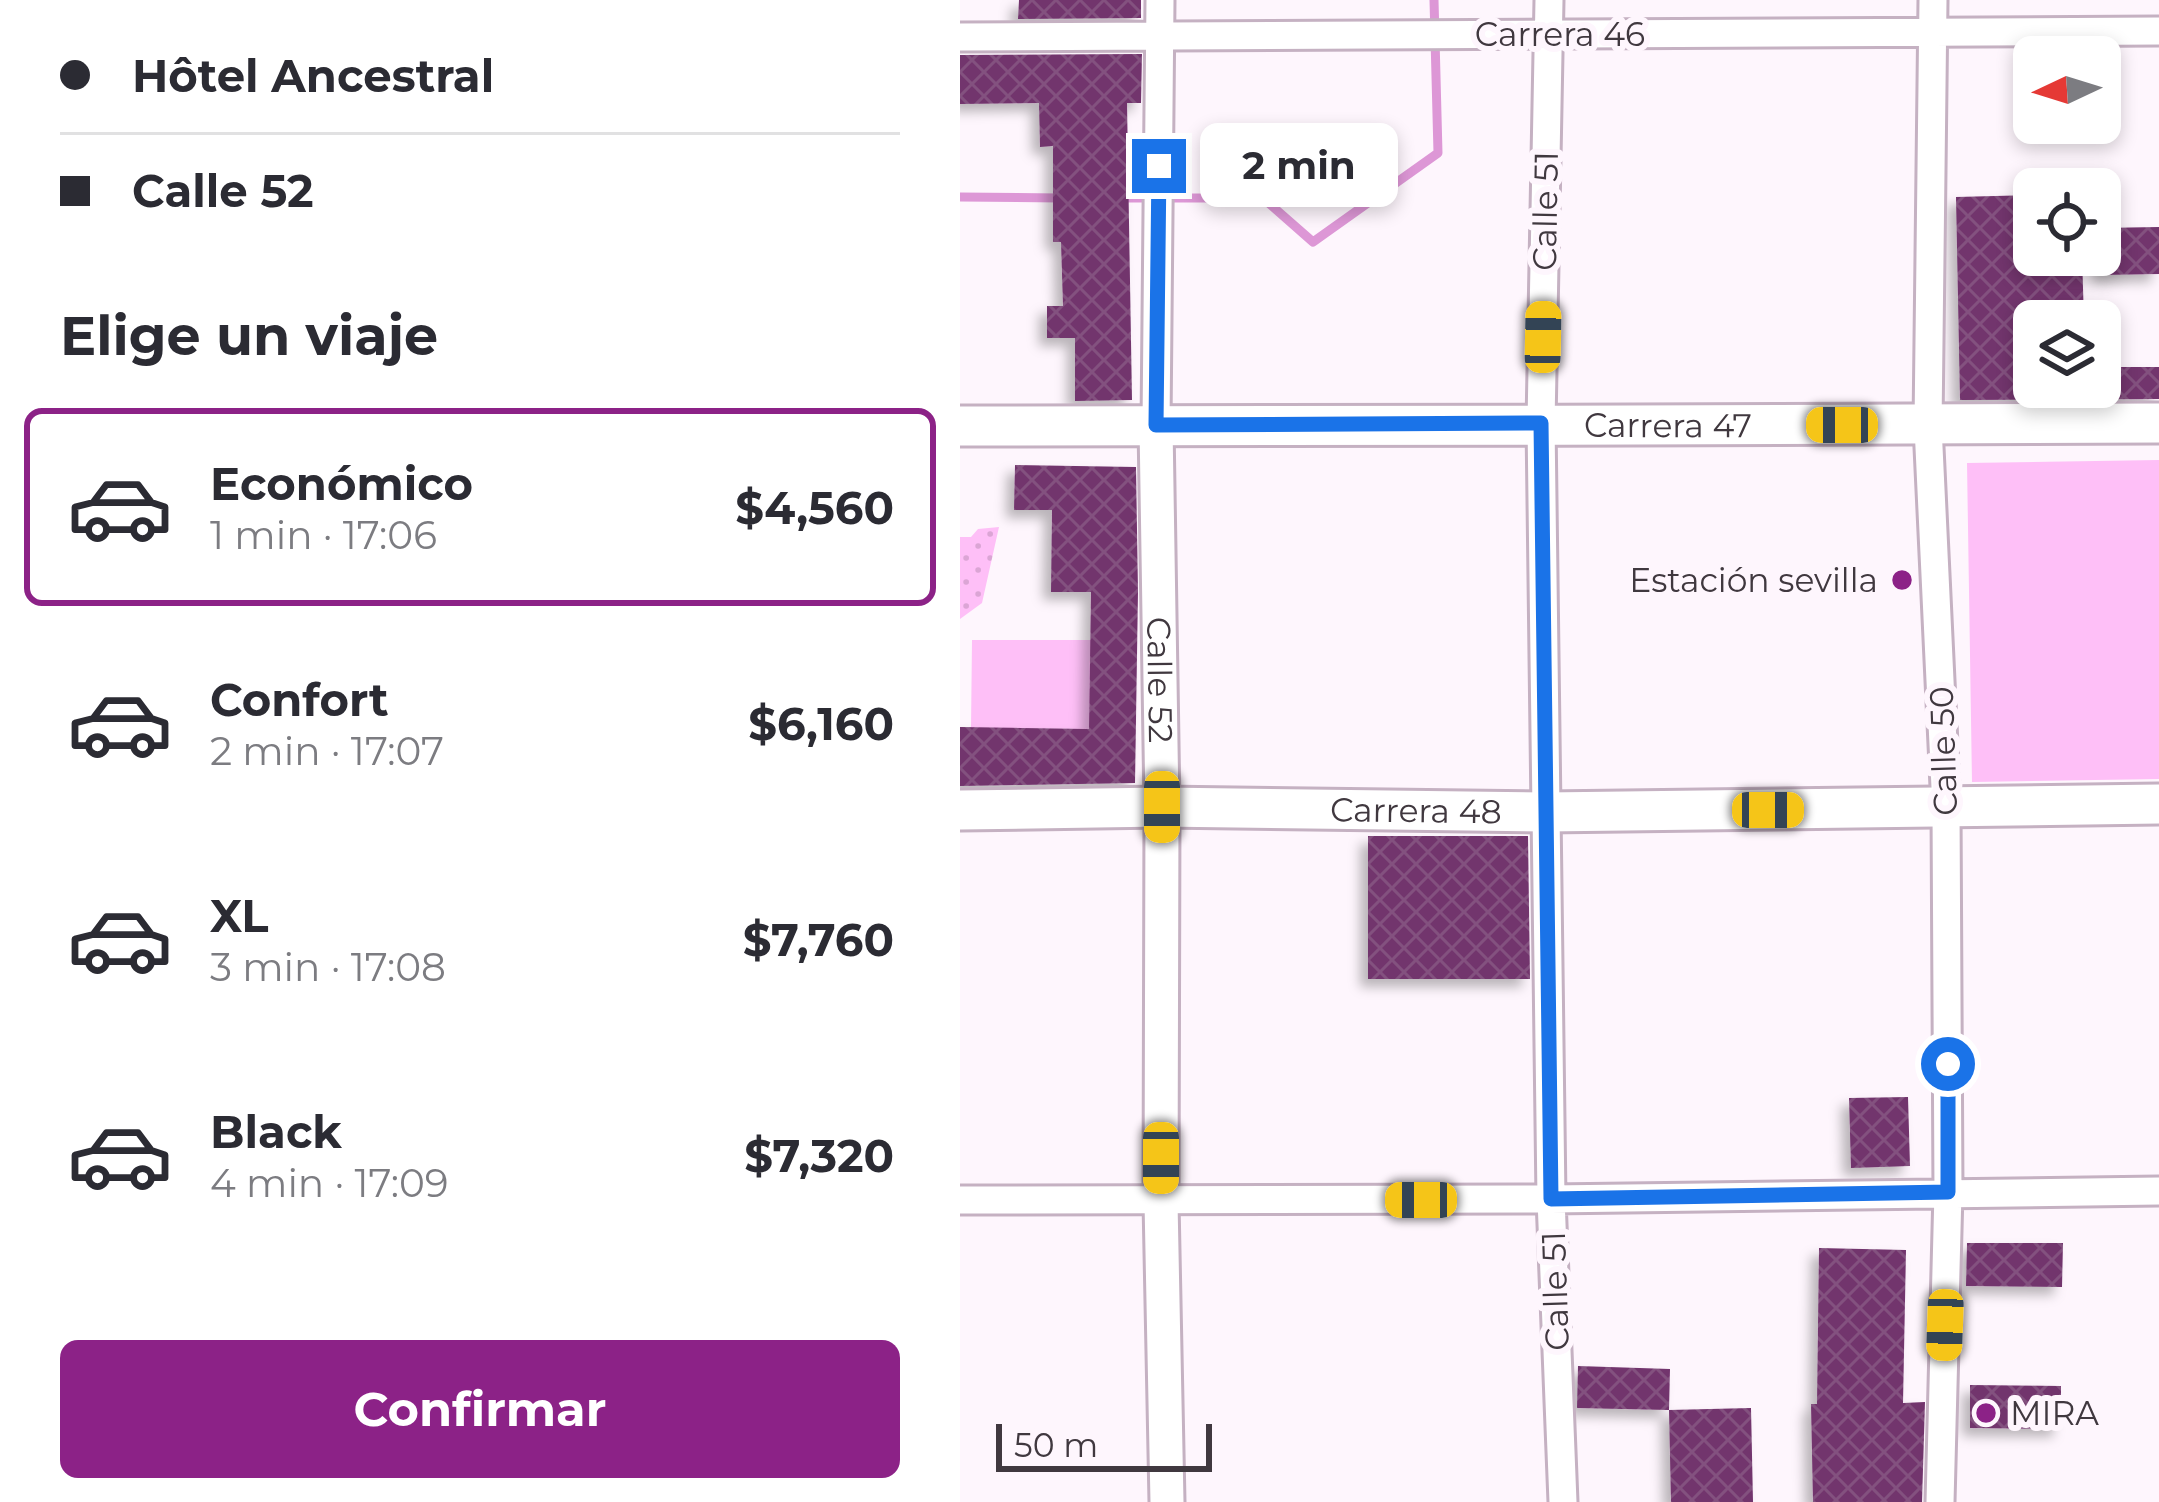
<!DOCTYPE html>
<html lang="es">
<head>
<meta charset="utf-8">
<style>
	body { margin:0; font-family:Montserrat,sans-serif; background:#f2f2f3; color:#2b2b33; height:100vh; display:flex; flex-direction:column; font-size:45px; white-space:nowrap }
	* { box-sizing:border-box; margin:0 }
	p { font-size:39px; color:#7c7c81 }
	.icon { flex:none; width:66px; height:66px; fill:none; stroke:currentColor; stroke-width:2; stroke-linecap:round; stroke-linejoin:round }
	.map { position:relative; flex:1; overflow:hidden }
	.drawer { display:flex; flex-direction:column; background:#fff; width:960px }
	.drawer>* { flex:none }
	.guide { display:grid; align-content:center; height:264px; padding:0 60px; background:#fff }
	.needle { width:78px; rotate:266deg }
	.fabs { position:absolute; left:1053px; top:36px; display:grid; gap:24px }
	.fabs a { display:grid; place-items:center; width:108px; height:108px; border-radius:18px; background:#fff; box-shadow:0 6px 18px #0003; font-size:60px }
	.scale { position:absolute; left:36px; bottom:30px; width:216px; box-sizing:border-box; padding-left:12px; border:6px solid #40383f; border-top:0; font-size:33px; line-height:42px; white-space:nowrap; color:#40383f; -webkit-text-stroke:9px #fef6fd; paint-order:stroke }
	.end { position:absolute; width:54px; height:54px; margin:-27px; border:15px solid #1a73e8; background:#fff; box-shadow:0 0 0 6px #fff }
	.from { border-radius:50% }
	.bubble { position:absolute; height:84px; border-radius:18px; background:#fff; box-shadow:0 6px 18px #0003; font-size:39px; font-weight:700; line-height:84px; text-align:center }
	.car { position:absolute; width:36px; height:72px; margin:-36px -18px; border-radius:15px; box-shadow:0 0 9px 3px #0007; background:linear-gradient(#f5c518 24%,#345 0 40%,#f5c518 0 76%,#345 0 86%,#f5c518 0) }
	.guide b { display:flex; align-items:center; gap:42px; height:114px; font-size:45px }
	.guide b+b { border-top:3px solid #e1e1e2 }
	.guide i { width:30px; height:30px; background:#2b2b33 }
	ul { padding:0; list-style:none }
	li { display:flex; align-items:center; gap:36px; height:198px; margin:0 24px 18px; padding:0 36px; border:6px solid transparent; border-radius:18px }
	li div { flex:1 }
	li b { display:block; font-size:45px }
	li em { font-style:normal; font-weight:700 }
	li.selected { border-color:#8c2287 }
	li>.icon { width:108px; height:108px; stroke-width:1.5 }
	h2 { padding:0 60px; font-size:54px; line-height:144px }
	.button { display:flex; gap:24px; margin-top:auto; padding:24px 60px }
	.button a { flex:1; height:138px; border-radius:18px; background:#8c2287; color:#fff; font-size:48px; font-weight:700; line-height:138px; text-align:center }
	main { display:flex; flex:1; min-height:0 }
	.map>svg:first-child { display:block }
	.grass { fill:url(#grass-dots) }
	.park { fill:#febff7 }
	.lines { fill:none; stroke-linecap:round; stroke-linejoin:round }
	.stream { stroke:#dd97d6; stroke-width:9 }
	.building { fill:url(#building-cross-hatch); filter:url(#shadow) }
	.minor-casing { stroke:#c5b1c2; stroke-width:33 }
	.tertiary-casing { stroke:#c5b1c2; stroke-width:39 }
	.secondary-casing { stroke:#c5b1c2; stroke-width:45 }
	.minor { stroke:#fff; stroke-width:27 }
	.tertiary { stroke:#fff; stroke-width:33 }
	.secondary { stroke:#fff; stroke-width:39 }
	.route { stroke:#1a73e8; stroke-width:15 }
	.poi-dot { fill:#8c2287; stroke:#fef6fd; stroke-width:4.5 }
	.labels { text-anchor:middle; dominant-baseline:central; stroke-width:12; stroke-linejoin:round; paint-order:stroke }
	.street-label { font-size:33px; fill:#40383f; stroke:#fef6fd }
	.poi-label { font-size:33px; fill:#40383f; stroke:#fef6fd; text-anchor:end }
</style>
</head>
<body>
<main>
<section class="drawer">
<div class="guide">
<b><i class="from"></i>Hôtel Ancestral</b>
<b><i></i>Calle 52</b>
</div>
<h2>Elige un viaje</h2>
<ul>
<li class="selected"><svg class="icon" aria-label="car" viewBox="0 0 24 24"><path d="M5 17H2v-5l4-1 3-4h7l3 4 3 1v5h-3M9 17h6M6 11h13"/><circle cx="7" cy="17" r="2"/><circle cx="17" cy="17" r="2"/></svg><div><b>Económico</b><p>1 min · 17:06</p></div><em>$4,560</em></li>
<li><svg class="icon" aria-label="car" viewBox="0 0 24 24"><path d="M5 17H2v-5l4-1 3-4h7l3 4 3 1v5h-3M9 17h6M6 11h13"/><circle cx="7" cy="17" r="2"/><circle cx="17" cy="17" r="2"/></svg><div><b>Confort</b><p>2 min · 17:07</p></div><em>$6,160</em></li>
<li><svg class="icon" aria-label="car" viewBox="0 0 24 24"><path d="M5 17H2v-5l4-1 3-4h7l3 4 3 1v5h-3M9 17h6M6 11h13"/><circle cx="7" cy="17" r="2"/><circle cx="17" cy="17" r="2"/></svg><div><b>XL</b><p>3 min · 17:08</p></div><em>$7,760</em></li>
<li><svg class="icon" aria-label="car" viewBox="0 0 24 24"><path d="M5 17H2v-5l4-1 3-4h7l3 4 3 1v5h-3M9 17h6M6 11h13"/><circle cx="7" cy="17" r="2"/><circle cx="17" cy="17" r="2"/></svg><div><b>Black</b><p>4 min · 17:09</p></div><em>$7,320</em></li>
</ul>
<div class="button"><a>Confirmar</a></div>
</section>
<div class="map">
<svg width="1199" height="1502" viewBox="0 0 1199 1502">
	<defs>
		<pattern id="grass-dots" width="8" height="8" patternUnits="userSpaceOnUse" patternTransform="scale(3)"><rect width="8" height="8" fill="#febff7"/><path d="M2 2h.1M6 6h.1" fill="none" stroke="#dba5d5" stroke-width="1.8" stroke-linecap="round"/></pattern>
		<pattern id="building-cross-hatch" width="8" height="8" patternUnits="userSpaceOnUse" patternTransform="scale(3)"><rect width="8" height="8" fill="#72346d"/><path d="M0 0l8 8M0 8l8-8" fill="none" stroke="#83517f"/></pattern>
		<filter id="shadow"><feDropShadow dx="-8" dy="8" stdDeviation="6" flood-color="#0004"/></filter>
	</defs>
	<rect width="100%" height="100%" fill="#fef6fd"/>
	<path class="grass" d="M39,527L22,603L0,619V537H11L18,529Z"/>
	<path class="park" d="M1199,460V779L1012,782L1007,463Z
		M12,640H131V729L11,728Z"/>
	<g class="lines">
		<path class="stream" d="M0,197L100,198
			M159,198H303L353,242L478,153L474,0"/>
	</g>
	<path class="building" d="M59,0H181V18L58,19Z
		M182,54L181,103H167L172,400L115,401V338H87V306H103L101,242H93V146L80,147L79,103L0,104V55Z
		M1074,195V255H1122L1124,321H1074V387H1140V367H1199V399L1000,400L996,197Z
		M1199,227V274L1140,275V228Z
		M55,465L176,467L178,591L175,783L0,786V727L129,729L131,592H91L92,510H54Z
		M408,836H568L570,979H408Z
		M948,1097L950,1166L891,1168L889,1098Z
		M1007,1243H1103L1102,1287L1006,1286Z
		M859,1248L946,1250L943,1403L965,1402L962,1502H853L851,1404H857Z
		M618,1366L710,1369L709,1410L617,1408Z
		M1010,1385L1101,1386V1429L1010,1428Z
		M791,1408L793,1502H711L709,1410Z"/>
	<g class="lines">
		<defs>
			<path id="minor" d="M589,0L581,423L591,1199L603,1502
				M973,0L968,426L986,808L988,1192L980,1502
				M0,37L1199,31
				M196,425L200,0
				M0,1200L591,1199L1199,1191"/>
			<g id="tertiary">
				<path id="s1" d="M196,425L202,807L201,1202L207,1502"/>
			</g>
			<g id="secondary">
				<path id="s2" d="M0,426C400,424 799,427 1199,423"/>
				<path id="s3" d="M0,810L202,807L586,812L1199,804"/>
			</g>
		</defs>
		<use href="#minor" class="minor-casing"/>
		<use href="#tertiary" class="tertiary-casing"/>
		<use href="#secondary" class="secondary-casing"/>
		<use href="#minor" class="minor"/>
		<use href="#tertiary" class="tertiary"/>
		<use href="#secondary" class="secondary"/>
	</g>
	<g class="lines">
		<path class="route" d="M199,166L196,425L581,423L591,1199L988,1192V1064"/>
	</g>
	<g class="poi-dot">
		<circle cx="942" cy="580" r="12"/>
		<circle cx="1026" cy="1413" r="12"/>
	</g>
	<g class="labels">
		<g class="street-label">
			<text x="600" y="34">Carrera 46</text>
			<text transform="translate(585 211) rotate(-89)">Calle 51</text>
			<text stroke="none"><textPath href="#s2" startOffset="708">Carrera 47</textPath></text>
			<text stroke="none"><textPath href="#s1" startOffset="255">Calle 52</textPath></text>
			<text transform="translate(983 751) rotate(-92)">Calle 50</text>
			<text stroke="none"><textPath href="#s3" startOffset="456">Carrera 48</textPath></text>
			<text transform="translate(595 1291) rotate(-92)">Calle 51</text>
		</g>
		<g class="poi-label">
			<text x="918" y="580">Estación sevilla</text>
			<text x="1050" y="1413" text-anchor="start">MIRA</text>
		</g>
	</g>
</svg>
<div class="fabs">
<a><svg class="needle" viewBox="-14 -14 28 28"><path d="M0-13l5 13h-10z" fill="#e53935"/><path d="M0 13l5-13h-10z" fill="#7c7c81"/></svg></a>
<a><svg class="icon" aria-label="locate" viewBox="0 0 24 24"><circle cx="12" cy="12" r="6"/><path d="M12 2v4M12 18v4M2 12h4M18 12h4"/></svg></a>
<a><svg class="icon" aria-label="layers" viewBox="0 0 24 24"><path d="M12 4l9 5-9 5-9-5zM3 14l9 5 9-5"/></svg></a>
</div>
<div class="scale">50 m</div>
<i class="end from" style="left:988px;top:1064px"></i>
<i class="end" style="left:199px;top:166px"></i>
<div class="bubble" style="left:240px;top:123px;width:198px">2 min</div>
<i class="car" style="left:583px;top:337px;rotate:1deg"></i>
<i class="car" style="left:882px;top:425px;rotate:270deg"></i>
<i class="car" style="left:202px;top:807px;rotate:180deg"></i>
<i class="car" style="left:808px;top:810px;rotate:90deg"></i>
<i class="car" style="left:201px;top:1158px;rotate:180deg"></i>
<i class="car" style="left:461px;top:1200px;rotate:270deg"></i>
<i class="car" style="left:985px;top:1325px;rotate:182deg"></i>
</div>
</main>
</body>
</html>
